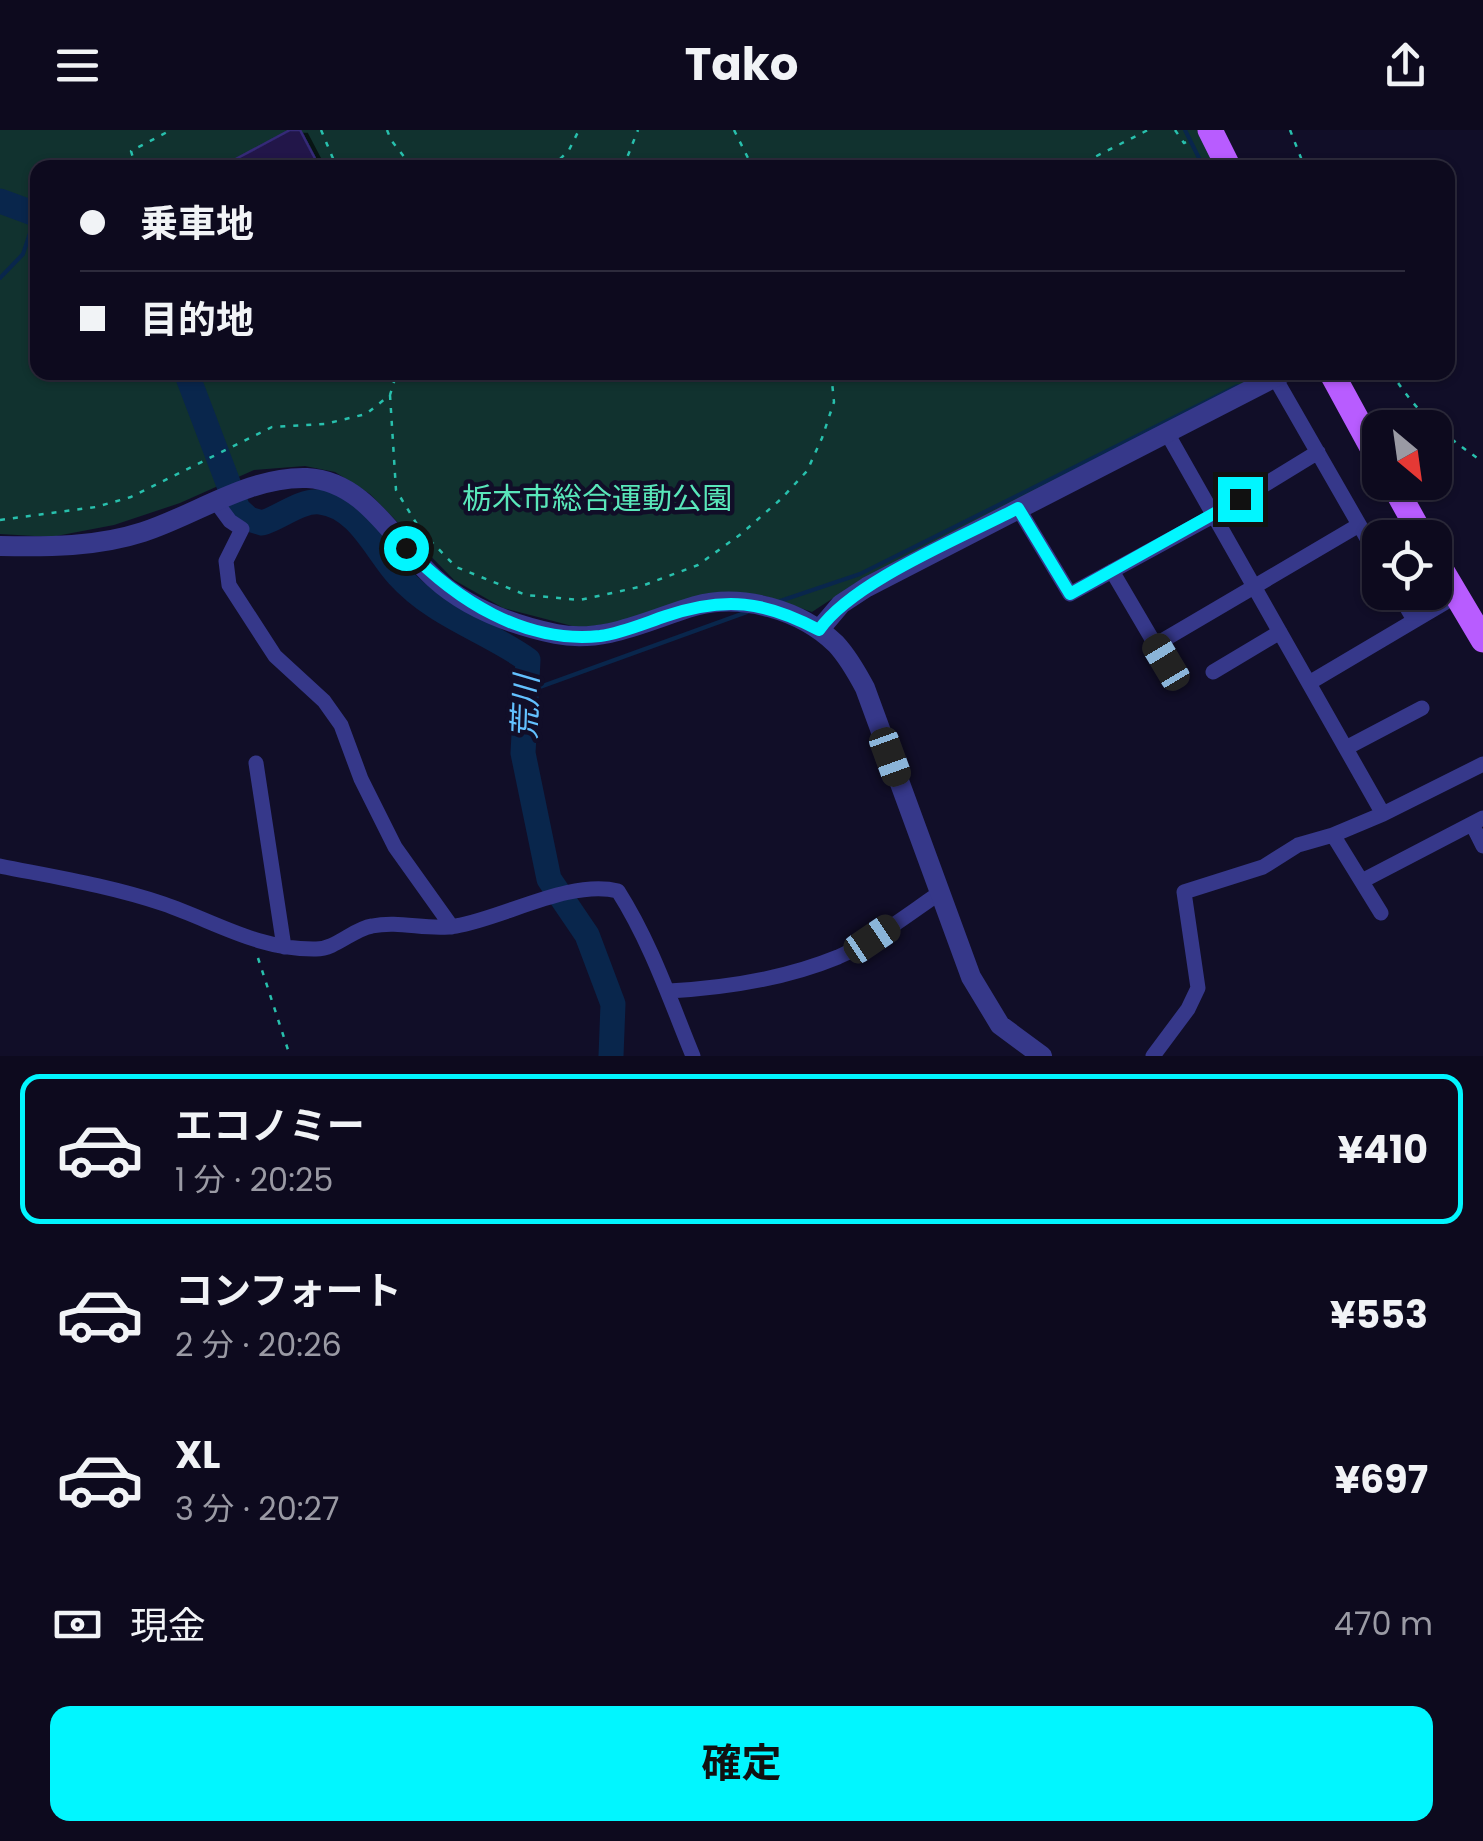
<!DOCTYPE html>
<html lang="ja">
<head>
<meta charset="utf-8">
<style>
	body { margin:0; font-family:Poppins,"Noto Sans JP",sans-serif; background:#161327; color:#f1f3f6; height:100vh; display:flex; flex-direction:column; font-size:38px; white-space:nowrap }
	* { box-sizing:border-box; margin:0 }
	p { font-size:32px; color:#9a9aa4 }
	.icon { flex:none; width:55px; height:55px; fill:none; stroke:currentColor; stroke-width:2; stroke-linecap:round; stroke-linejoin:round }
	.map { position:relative; height:926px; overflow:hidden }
	.side { display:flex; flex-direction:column; background:#0d0a1e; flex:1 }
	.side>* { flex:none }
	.banner { position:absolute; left:30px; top:30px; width:1425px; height:220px; border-radius:20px; box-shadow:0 2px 8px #0004,0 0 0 2px #2d2b3c; display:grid; align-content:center; height:220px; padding:0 50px; background:#0d0a1e }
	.needle { width:65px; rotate:151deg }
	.fabs { position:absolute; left:1362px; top:280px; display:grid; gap:20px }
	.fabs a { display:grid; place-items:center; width:90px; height:90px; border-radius:20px; background:#0d0a1e; box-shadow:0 2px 8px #0004,0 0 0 2px #2d2b3c; font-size:50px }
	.end { position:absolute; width:45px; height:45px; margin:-22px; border:12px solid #01f6ff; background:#111; box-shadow:0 0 0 5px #111 }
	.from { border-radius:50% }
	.car { position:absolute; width:30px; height:60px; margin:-30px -15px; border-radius:12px; box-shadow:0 0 8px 2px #0007; background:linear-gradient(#222 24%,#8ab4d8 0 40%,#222 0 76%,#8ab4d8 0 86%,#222 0) }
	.banner b { display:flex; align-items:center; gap:35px; height:95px; font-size:38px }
	.banner b+b { border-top:2px solid #2d2b3c }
	.banner i { width:25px; height:25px; background:#f1f3f6 }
	ul { padding:18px 0 0; list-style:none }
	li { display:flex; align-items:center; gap:30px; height:150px; margin:0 20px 15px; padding:0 30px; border:5px solid transparent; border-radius:20px }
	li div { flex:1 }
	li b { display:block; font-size:38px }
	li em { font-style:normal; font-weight:700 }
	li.active { border-color:#01f6ff }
	li>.icon { width:90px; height:90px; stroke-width:1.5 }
	.pay { display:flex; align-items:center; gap:25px; height:110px; padding:0 50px; font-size:38px }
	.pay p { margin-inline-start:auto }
	.cta { display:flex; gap:20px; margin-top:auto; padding:20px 50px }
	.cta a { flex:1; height:115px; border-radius:20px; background:#01f6ff; color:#111; font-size:40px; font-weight:700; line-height:115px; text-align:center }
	header { display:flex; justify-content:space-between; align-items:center; height:130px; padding:0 50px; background:#0d0a1e; font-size:45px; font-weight:700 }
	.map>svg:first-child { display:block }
	.green { fill:#11322f }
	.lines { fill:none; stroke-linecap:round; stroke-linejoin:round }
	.stream { stroke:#09264c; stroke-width:4 }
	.river { stroke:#09264c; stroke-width:25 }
	.building { fill:#20194a; stroke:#342977; stroke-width:2.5; filter:url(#shadow) }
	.path { stroke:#28c0ad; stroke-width:2.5; stroke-dasharray:5 8; stroke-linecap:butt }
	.minor { stroke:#36388a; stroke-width:15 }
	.tertiary { stroke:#36388a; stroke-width:20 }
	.primary { stroke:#b85cff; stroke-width:25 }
	.route { stroke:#01f6ff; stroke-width:12 }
	.labels { text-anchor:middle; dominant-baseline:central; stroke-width:9; stroke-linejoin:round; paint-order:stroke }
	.park-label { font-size:30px; fill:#59e7ba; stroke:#110e28 }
	.water-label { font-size:32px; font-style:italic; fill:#63c1ff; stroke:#110e28 }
</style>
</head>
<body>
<header><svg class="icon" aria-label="menu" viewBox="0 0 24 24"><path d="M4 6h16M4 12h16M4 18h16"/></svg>Tako<svg class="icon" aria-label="share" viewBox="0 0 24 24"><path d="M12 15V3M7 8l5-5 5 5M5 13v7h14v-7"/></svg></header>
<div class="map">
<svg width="1483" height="926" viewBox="0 0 1483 926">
	<defs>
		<filter id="shadow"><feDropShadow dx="7" dy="4" stdDeviation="0" flood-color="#0009"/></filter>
	</defs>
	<rect width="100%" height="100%" fill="#110e28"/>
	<path class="green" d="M0,0H1198L1217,37L38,38V242L1273,243L859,451L812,482L765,466L735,462L683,473L625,491L580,498L503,478L454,450L370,364L335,342L305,336L254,340L180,373L114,395L51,407L0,404Z"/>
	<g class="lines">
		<path class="stream" d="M1185,0L1204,38
			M0,148L23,124L36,85
			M780,471L860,444L1237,256
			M526,562L747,482"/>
		<path class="river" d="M0,71L38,85
			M186,242L238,379L249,389L262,393C280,388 300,370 320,372C358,376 376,421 398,445C435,486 484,499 528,530L523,623L549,749L587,805L613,874L611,926"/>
	</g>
	<path class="building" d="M290,0H300L320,38H238L234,30Z"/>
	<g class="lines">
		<path class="path" d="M321,0L337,38
			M387,0L391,10L413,38
			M734,0L753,38
			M1175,0L1184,13L1191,10
			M1290,0L1305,38
			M136,38L131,21L171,0
			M551,38L569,20L579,0
			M623,38L638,0
			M1073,38L1148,0
			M1391,242C1417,284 1443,304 1483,332
			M390,265L396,360L421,401L456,437L526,465L580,470L639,457L698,435L741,404L781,369L807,341L822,308L834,272L831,242
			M0,390L96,377L131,367L272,297L325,294L366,284L390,265L397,242
			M258,828L290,926"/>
		<path class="minor" d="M1275,248L1380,431
			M1167,303L1383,684
			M216,372L230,391L242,399L226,431L229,455L275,526L324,571L341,595L361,649L395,717L452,797
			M1018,378L1070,464L1215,385L1318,322
			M1112,441L1176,550
			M1398,462L1414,490
			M1155,515L1359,395
			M1213,542L1280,502
			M1309,553L1456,466
			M1346,618L1422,578
			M256,633L284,817
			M1472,694L1483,716
			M0,736C55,747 111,756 164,774C216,792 259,820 316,819C336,819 353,799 372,796C400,790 428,801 456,796C504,788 570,749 618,761C651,813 670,870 693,926
			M1362,751L1483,688
			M1381,783L1333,705L1383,684L1483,634
			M669,861C724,858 787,848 838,827C874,811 906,786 938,764
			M1153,926L1188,879L1198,858L1184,762L1263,737L1298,715L1333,705"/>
		<path class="tertiary" d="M0,416C48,417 97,417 143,402C196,385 249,346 307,348C366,351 394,412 434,448C467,478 513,495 556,504C605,514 650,489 695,476C742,463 801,480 836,514C848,527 857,543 865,558L971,847L1000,895L1042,926
			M819,500L841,474L867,457L1285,242"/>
		<path class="primary" d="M1210,0L1229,38
			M1331,242L1380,332
			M1392,352L1423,408
			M1435,429L1483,510"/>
	</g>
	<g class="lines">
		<path class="route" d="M406,418C456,470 524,514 600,506C622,503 645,493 666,486C725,466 765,471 819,500C853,451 963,407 1018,378L1070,464L1240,369"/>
	</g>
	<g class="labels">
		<g class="park-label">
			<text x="597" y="368">栃木市総合運動公園</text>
		</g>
		<g class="water-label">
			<text transform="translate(525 577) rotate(-88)">荒川</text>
		</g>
	</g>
</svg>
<div class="fabs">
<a><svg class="needle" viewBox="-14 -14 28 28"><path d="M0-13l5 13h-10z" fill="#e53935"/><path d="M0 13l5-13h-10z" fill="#9a9aa4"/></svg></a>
<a><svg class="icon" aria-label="locate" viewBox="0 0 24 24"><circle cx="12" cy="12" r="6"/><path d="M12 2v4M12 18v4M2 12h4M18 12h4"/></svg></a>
</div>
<i class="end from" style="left:406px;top:418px"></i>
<i class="end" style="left:1240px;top:369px"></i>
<i class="car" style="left:1166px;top:532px;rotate:329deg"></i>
<i class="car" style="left:890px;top:627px;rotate:160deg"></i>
<i class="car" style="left:872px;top:809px;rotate:56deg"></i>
<div class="banner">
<b><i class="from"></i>乗車地</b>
<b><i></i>目的地</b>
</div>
</div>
<section class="side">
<ul>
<li class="active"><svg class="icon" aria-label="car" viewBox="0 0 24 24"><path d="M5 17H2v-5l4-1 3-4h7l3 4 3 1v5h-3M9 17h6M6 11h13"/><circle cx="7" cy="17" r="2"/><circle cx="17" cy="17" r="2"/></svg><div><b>エコノミー</b><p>1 分 · 20:25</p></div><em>¥410</em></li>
<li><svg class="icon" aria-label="car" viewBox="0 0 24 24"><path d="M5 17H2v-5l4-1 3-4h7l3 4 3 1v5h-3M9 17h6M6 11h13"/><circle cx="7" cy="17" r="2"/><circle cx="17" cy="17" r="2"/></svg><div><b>コンフォート</b><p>2 分 · 20:26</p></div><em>¥553</em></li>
<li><svg class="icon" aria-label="car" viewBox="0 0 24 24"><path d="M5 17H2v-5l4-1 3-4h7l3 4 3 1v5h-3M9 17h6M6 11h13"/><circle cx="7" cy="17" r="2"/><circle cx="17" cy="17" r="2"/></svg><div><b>XL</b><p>3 分 · 20:27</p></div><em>¥697</em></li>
</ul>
<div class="pay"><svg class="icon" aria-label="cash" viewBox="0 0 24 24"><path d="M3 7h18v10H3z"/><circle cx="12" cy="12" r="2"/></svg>現金<p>470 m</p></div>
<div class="cta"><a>確定</a></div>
</section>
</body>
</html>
